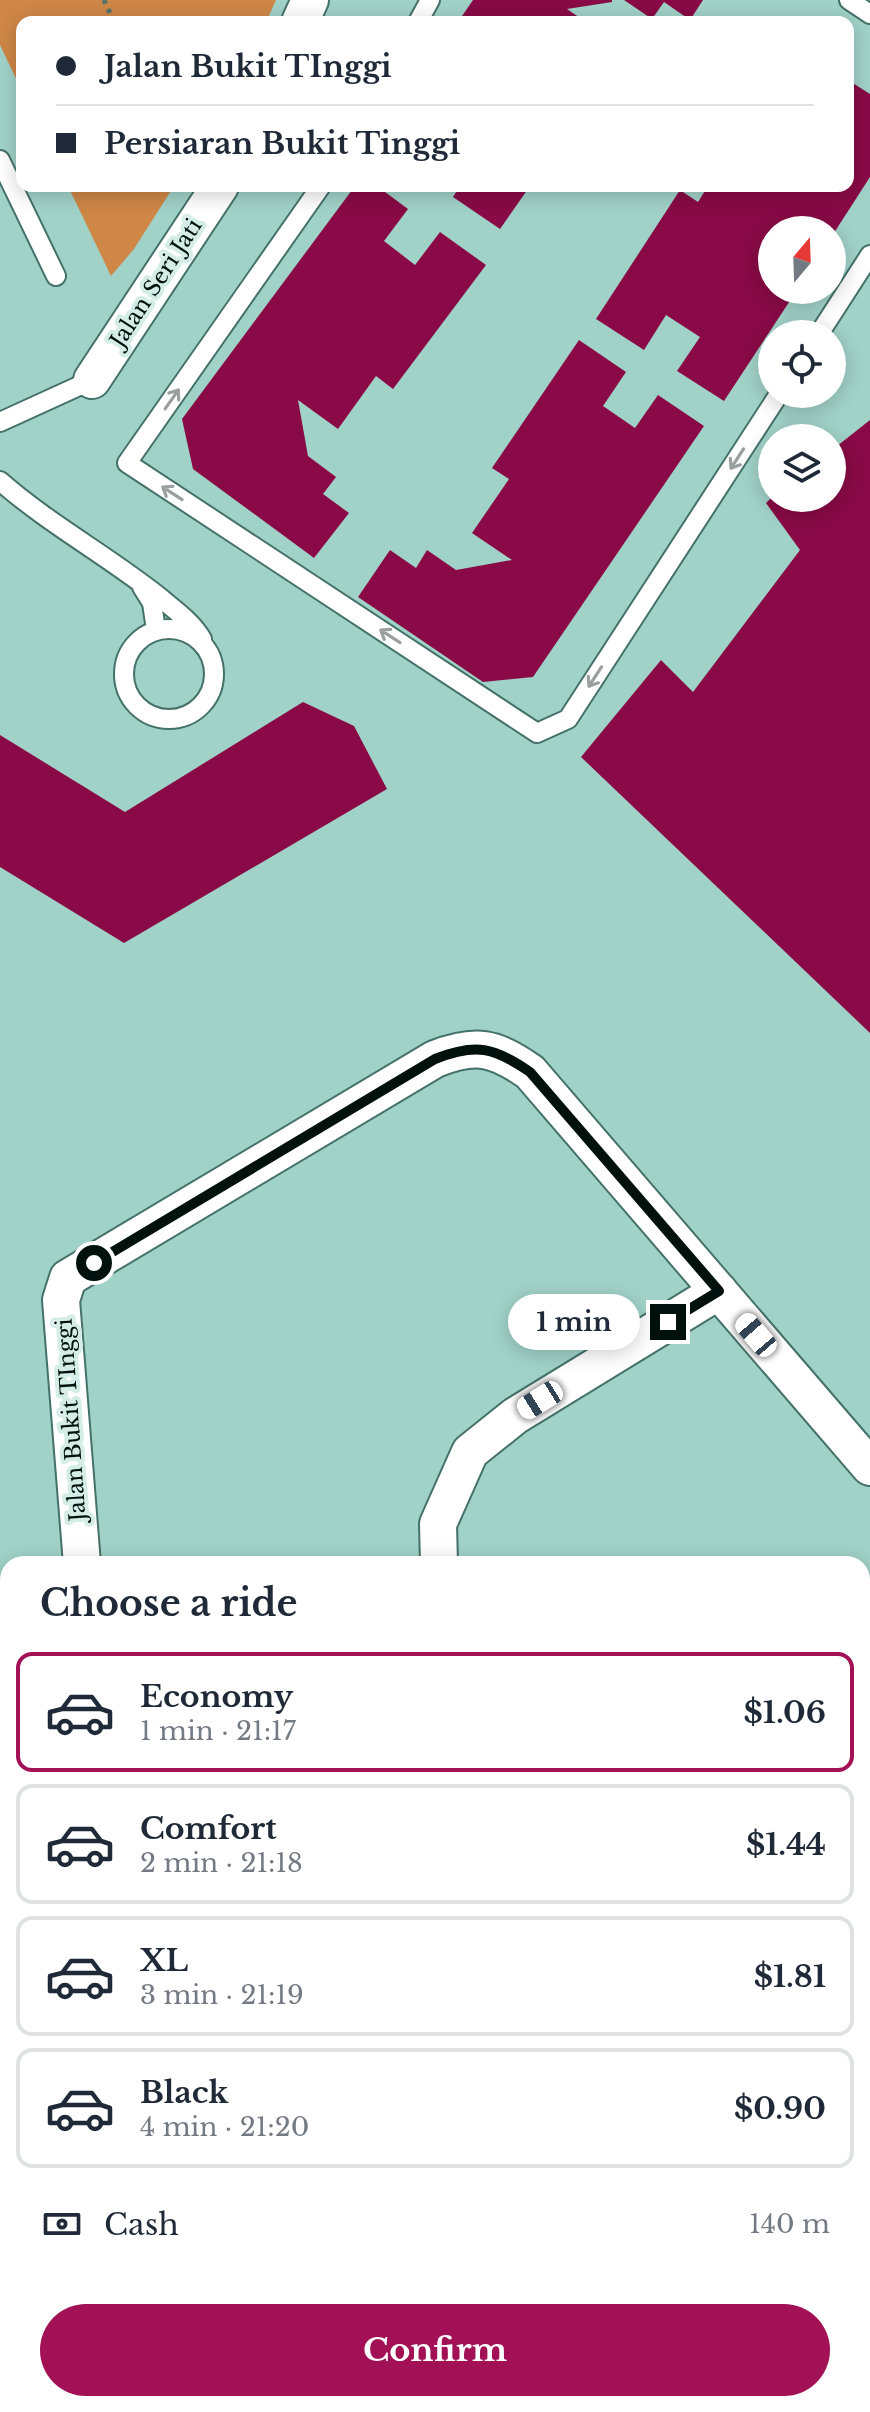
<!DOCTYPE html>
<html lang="en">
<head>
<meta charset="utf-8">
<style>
	body { margin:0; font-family:"Libre Baskerville",serif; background:#f2f2f3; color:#1f2937; height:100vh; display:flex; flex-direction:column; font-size:30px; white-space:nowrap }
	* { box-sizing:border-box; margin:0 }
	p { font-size:26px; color:#747a83 }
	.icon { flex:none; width:44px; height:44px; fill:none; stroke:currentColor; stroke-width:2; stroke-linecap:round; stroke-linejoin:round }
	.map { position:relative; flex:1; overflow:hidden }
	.drawer { position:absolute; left:0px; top:1556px; width:870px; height:856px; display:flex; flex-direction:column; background:#fff; border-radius:24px 24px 0 0; box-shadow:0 4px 20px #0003 }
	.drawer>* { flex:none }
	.guide { position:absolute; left:16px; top:16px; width:838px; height:176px; border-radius:16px; box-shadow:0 4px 20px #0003; display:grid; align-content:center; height:176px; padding:0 40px; background:#fff }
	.needle { width:52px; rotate:19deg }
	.tools { position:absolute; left:758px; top:216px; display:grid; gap:16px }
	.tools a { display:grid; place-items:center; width:88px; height:88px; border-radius:50%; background:#fff; box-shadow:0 4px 20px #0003; font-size:40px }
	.end { position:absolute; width:36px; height:36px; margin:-18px; border:10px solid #01110e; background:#fff; box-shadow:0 0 0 4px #fff }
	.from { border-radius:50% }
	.bubble { position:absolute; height:56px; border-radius:28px; background:#fff; box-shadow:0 4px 20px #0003; font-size:26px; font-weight:700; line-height:56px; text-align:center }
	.car { position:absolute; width:24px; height:48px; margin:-24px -12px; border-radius:10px; box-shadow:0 0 6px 2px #0007; background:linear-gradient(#fff 24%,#345 0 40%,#fff 0 76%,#345 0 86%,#fff 0) }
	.guide b { display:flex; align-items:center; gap:28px; height:76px; font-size:30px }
	.guide b+b { border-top:2px solid #e0e1e3 }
	.guide i { width:20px; height:20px; background:#1f2937 }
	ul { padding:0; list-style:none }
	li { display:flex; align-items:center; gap:24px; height:120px; margin:0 16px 12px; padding:0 24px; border:4px solid #e0e1e3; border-radius:16px }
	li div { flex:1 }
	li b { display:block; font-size:30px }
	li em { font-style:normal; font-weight:700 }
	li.current { border-color:#a21155 }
	li>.icon { width:72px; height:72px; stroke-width:1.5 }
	h2 { padding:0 40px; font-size:36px; line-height:96px }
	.pay { display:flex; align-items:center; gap:20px; height:88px; padding:0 40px; font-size:30px }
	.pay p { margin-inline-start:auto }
	.action { display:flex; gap:16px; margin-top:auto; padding:16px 40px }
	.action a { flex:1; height:92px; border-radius:48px; background:#a21155; color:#fff; font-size:32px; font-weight:700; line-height:92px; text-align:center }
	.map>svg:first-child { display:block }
	.green { fill:#cf8747 }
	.building { fill:#890a46 }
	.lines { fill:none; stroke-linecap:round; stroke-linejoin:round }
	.service-casing { stroke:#447269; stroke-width:22 }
	.minor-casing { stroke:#447269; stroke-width:40 }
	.path { stroke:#51726b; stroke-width:5; stroke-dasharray:4 6; stroke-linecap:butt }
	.service { stroke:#fff; stroke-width:18 }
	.minor { stroke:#fff; stroke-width:36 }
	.oneway { stroke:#99a09f }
	.route { stroke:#01110e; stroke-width:10 }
	.labels { text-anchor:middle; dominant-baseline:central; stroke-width:8; stroke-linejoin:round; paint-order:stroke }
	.street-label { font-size:22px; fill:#01110e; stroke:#d5ede7 }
</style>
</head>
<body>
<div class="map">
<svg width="870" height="2412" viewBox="0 0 870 2412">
	<rect width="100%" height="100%" fill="#a1d2c8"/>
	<path class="green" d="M0,0H276L266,22H22V91L0,45Z
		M68,186H174L134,249L111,276Z"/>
	<path class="building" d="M473,0H612V2L567,9L586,22H458Z
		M624,0H703L690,20L664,2L652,19Z
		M848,80L870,94V177L832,236V230H772V290H797L724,401L677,371L700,337L666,315L644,350L596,319L680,190L698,202L708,186H848Z
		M355,186H377L408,209L384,241L415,265L440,232L486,265L393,389L376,376L338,429L298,400L308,456L336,477L323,494L349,513L314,558L193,469L182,419Z
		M460,186H530L500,229L453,197Z
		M579,340L626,372L603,406L635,428L658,395L704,426L533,677L483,682L358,597L390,550L416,568L427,550L456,570L512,560L472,533L509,479L492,468Z
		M870,420V1033L581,757L661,660L693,692L800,550L766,503L771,498H832V450Z
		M303,702L354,726L387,789L124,943L0,867V735L125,812Z"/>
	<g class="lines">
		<defs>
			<path id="service" d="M849,0L870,14
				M418,22L430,0
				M0,160L56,276
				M321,186L127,463L537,733L568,719L779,394
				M819,334L870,255
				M0,422L92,380
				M0,481C50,525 110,557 162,599C177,612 192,622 202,639
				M142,587L152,603L156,630
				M124 674a45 45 0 1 1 90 0a45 45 0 1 1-90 0Z"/>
			<path id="minor" d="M300,22L310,0
				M92,380L220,186
				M82,1564L61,1300L68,1278L435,1059C476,1043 494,1047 530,1072L870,1467
				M439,1564L438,1524L470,1452L515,1416L719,1291
				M864,1658L870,1649
				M862,2138L870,2148
				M158,2404L159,2412"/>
		</defs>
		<use href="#service" class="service-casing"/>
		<use href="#minor" class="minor-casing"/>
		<path class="path" d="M104,0L114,22"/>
		<use href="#service" class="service"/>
		<use href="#minor" class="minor"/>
	</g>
	<defs><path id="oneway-shaft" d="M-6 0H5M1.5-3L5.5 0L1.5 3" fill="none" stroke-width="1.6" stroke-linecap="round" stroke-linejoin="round" transform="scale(2)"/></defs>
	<g class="oneway">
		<use href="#oneway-shaft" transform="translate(172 399) rotate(-55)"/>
		<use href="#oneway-shaft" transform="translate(737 459) rotate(123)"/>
		<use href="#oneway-shaft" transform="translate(172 493) rotate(-147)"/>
		<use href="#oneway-shaft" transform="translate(390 636) rotate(-147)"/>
		<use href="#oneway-shaft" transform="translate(595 677) rotate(123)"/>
	</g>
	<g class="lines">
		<path class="route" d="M94,1263L435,1059C476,1043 494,1047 530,1072L719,1291L668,1322"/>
	</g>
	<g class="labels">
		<g class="street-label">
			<text transform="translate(156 283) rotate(-57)">Jalan Seri Jati</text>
			<text transform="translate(71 1420) rotate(-94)">Jalan Bukit TInggi</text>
		</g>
	</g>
</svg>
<div class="tools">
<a><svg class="needle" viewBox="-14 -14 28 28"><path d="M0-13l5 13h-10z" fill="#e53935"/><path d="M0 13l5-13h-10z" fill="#747a83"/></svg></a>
<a><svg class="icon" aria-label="locate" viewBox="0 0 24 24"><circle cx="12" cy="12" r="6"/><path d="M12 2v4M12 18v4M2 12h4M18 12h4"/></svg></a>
<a><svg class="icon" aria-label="layers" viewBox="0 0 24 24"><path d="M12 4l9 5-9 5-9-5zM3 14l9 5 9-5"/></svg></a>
</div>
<i class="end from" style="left:94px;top:1263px"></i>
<i class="end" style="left:668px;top:1322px"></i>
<div class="bubble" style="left:508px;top:1294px;width:132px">1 min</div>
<i class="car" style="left:756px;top:1335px;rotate:319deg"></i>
<i class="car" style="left:540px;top:1400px;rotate:238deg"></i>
<div class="guide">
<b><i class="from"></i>Jalan Bukit TInggi</b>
<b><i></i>Persiaran Bukit Tinggi</b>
</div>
<section class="drawer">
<h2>Choose a ride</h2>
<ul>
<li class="current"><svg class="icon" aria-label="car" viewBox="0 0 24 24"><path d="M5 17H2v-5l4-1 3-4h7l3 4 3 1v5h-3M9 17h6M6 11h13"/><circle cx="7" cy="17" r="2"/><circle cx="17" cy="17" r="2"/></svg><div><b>Economy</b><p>1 min · 21:17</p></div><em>$1.06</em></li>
<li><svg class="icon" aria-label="car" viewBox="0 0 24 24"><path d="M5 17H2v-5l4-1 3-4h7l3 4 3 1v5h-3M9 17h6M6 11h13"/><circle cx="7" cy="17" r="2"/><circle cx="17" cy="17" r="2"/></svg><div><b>Comfort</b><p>2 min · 21:18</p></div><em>$1.44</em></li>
<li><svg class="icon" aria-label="car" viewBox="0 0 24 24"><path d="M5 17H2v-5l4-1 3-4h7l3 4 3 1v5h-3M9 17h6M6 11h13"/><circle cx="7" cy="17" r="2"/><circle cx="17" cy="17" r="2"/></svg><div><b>XL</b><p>3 min · 21:19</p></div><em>$1.81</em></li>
<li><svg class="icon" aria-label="car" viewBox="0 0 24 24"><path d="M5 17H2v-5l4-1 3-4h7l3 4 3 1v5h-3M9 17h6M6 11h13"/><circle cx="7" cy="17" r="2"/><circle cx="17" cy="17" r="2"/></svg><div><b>Black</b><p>4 min · 21:20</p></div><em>$0.90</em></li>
</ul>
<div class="pay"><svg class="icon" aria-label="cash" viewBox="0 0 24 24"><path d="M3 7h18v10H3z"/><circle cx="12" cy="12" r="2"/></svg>Cash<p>140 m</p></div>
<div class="action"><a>Confirm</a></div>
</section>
</div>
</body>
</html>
